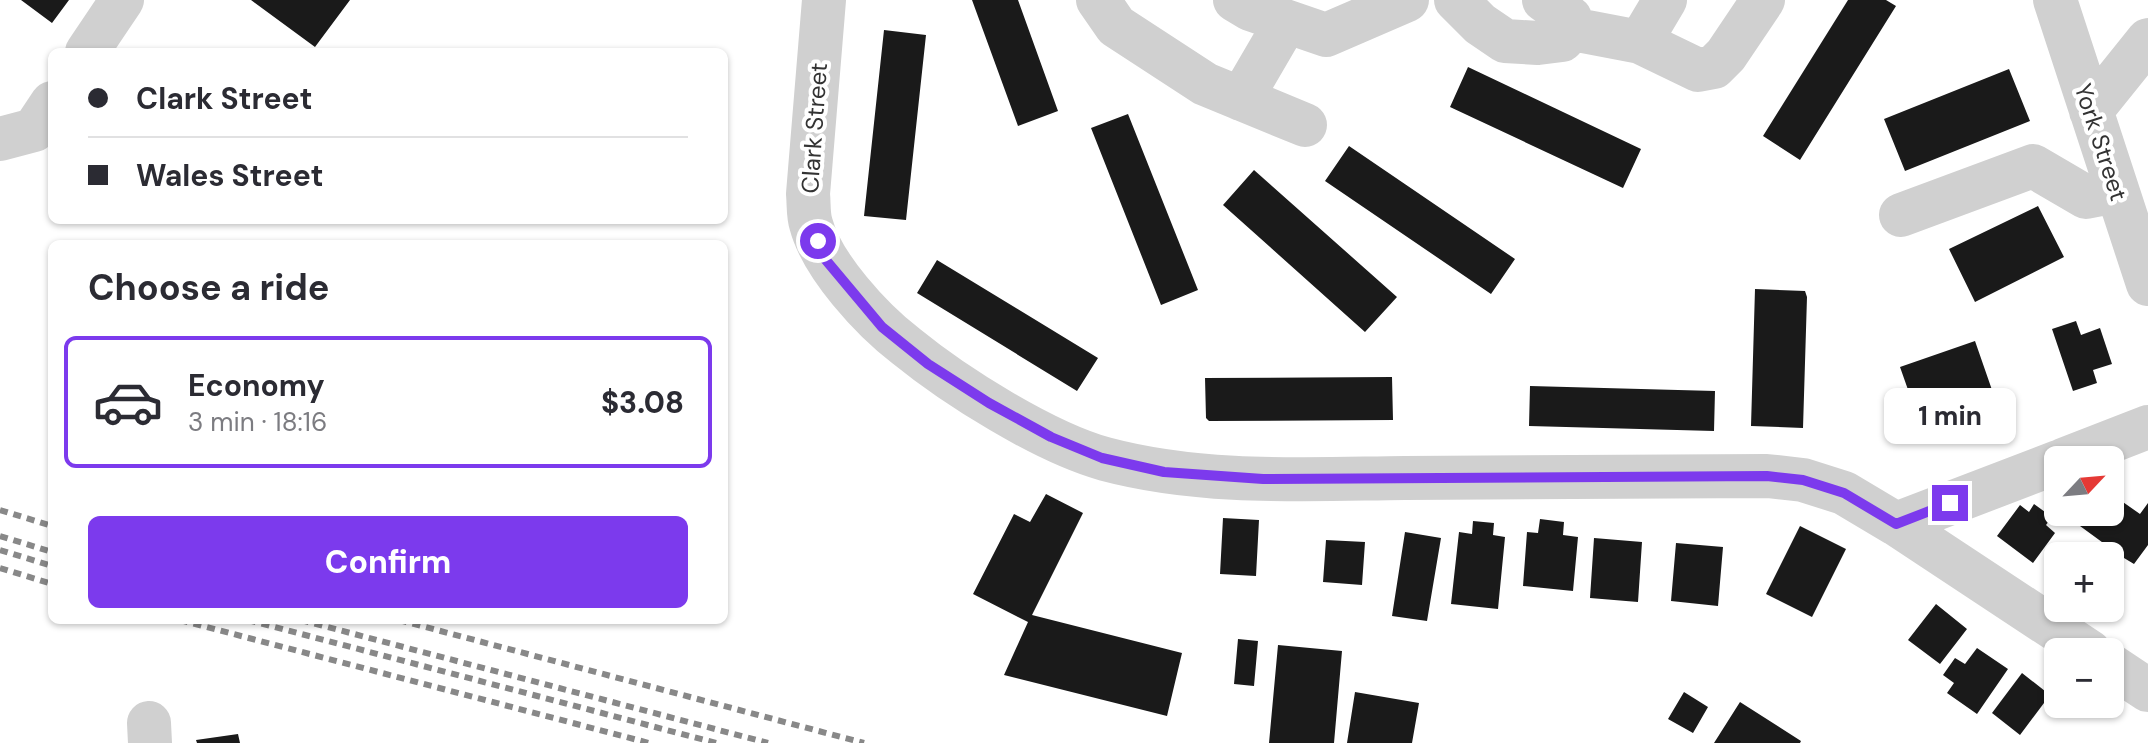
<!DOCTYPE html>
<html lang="en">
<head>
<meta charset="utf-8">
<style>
	body { margin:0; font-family:"DM Sans",sans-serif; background:#f7f7f7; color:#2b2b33; height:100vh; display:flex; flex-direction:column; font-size:30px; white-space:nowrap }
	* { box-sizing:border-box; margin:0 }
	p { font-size:26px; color:#7c7c81 }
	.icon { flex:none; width:44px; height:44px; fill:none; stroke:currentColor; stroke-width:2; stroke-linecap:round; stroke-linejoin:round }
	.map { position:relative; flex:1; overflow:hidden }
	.drawer { position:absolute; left:48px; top:240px; width:680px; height:384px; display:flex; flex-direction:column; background:#fff; border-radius:12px; box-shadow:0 2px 6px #0004 }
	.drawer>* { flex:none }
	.guide { position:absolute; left:48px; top:48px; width:680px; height:176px; border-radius:12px; box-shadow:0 2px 6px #0004; display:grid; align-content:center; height:176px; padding:0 40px; background:#fff }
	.needle { width:52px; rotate:64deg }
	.fabs { position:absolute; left:2044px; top:446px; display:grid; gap:16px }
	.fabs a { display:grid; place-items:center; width:80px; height:80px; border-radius:12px; background:#fff; box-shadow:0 2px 6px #0004; font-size:40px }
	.end { position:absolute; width:36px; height:36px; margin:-18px; border:10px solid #7c3aed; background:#fff; box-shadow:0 0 0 4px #fff }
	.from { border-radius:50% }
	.bubble { position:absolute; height:56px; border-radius:12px; background:#fff; box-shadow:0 2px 6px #0004; font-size:26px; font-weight:800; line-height:56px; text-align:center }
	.guide b { display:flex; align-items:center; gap:28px; height:76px; font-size:30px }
	.guide b+b { border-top:2px solid #e1e1e2 }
	.guide i { width:20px; height:20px; background:#2b2b33 }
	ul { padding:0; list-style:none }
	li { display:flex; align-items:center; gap:24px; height:132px; margin:0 16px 12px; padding:0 24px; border:4px solid transparent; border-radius:12px }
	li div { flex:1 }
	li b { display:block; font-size:30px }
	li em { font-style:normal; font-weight:800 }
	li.current { border-color:#7c3aed }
	li>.icon { width:72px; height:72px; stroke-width:1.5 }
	h2 { padding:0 40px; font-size:36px; line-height:96px }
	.primary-button { display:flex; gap:16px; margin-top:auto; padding:16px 40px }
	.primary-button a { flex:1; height:92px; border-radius:12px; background:#7c3aed; color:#fff; font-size:32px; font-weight:800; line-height:92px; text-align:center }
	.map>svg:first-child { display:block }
	.building { fill:#1a1a1a }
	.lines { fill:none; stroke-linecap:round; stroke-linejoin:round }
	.minor { stroke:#d0d0d0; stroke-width:44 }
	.rail { stroke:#888; stroke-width:6; stroke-dasharray:8 6; stroke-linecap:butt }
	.route { stroke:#7c3aed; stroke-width:10 }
	.labels { text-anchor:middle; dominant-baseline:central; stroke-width:8; stroke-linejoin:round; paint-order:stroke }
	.street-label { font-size:24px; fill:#333; stroke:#fff }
</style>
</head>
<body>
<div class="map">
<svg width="2148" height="743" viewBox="0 0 2148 743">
	<rect width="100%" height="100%" fill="#fff"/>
	<path class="building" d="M21,0H69L52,23Z
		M251,0H350L315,47Z
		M972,0H1018L1058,111L1018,126Z
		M1848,0H1886L1896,6L1800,160L1763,136Z
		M884,30L926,35L906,220L864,216Z
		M1468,67L1641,149L1623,188L1450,107Z
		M2009,69L2030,121L1905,171L1884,119Z
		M1128,114L1198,290L1161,305L1091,128Z
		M1349,146L1515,259L1491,294L1325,181Z
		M1254,170L1397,297L1365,332L1223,205Z
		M2038,206L2064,257L1975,302L1949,249Z
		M937,260L1098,358L1077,391L917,293Z
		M1755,289L1805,291L1807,297L1803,428L1751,426Z
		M2076,321L2081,335L2100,328L2112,364L2093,370L2097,383L2073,391L2052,329Z
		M1975,341L2000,413L1925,438L1900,367Z
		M1392,377L1393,420L1209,421L1206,418L1205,378Z
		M1530,386L1715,391L1714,431L1529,426Z
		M2110,493L2140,514L2148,503V545L2134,564L2124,558L2119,566L2110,560V556L2100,553L2106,545L2080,526L2089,512H2110Z
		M1046,494L1083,513L1032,615L1182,653L1167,716L1004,675L1028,622L973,594L1014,514L1030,522Z
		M2034,504L2052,517L2046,525L2055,533L2033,563L1997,536L2020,505L2029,512Z
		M1223,518L1259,520L1256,576L1220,574Z
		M1540,519L1564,522L1563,535L1578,537L1573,591L1523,586L1527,532L1538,533Z
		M1473,521L1494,523L1493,535L1505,537L1498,609L1451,604L1459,532L1472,534Z
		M1800,526L1846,549L1812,617L1766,594Z
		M1405,532L1441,538L1427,621L1392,616Z
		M1594,538L1642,542L1638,602L1590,598Z
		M1326,540L1365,542L1362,585L1323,582Z
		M1676,543L1723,547L1718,606L1671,601Z
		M2058,557V587L2045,573Z
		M1936,604L1967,629L1940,664L1908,640Z
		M1238,639L1258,641L1254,686L1234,684Z
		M1278,645L1342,651L1334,743H1269Z
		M1977,648L2008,669L1977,714L1947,693L1954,683L1943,675L1955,658L1965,664Z
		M2022,673L2050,695L2020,735L1992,713Z
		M1355,692L1419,703L1412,743H1347Z
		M1684,692L1708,707L1693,733L1668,719Z
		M1740,702L1801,741L1800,743H1714Z
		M238,734L240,743H197L196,740Z"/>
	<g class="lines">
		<path class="minor" d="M824,0L808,194C809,204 808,215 811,224C822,266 872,320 906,346C955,386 1044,442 1105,459C1202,485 1305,479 1405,478C1525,478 1646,477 1767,476L1803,480L1844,493L1896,524L2090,652
			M1098,0L1116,26L1205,84L1305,125
			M1235,0L1250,9L1326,35L1407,0
			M1456,0L1480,24L1505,41L1538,43L1562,40L1572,29L1570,18L1544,0
			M2055,0L2148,284
			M1572,29L1640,42L1698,70L1714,67L1726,55L1763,0
			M1640,42L1665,0
			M87,52L122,0
			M1241,99L1286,22
			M2091,111L2148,40
			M0,139L34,130L52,103
			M1901,215L2033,166L2086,197L2117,191
			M2063,460L2148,427
			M1896,524L2058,462
			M2110,665L2148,690
			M149,723L150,743"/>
		<path class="rail" d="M0,510L52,526
			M0,536L52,552
			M0,550L52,566
			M0,568L52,584
			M180,620L649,743
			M248,620L716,743
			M301,620L768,743
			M399,620L864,743"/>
	</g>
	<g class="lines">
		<path class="route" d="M818,241L825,259L882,327L928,364L989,403L1051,437L1102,458L1164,472L1263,479L1767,476L1803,480L1844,493L1896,524L1950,503"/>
	</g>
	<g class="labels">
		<g class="street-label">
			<text transform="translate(814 128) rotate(-86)">Clark Street</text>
			<text transform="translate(2101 142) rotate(72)">York Street</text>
		</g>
	</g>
</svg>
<div class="fabs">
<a><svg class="needle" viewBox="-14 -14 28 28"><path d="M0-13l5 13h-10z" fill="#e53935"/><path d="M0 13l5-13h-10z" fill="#7c7c81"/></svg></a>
<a>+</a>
<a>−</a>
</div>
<i class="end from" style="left:818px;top:241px"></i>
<i class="end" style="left:1950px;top:503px"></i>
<div class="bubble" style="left:1884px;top:388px;width:132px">1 min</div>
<div class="guide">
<b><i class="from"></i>Clark Street</b>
<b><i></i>Wales Street</b>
</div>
<section class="drawer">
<h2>Choose a ride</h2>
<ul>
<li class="current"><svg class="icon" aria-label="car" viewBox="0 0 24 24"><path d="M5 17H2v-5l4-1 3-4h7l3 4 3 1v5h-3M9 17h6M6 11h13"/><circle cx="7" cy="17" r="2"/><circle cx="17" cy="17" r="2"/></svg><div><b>Economy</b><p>3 min · 18:16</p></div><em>$3.08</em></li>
</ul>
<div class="primary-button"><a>Confirm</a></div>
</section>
</div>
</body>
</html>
